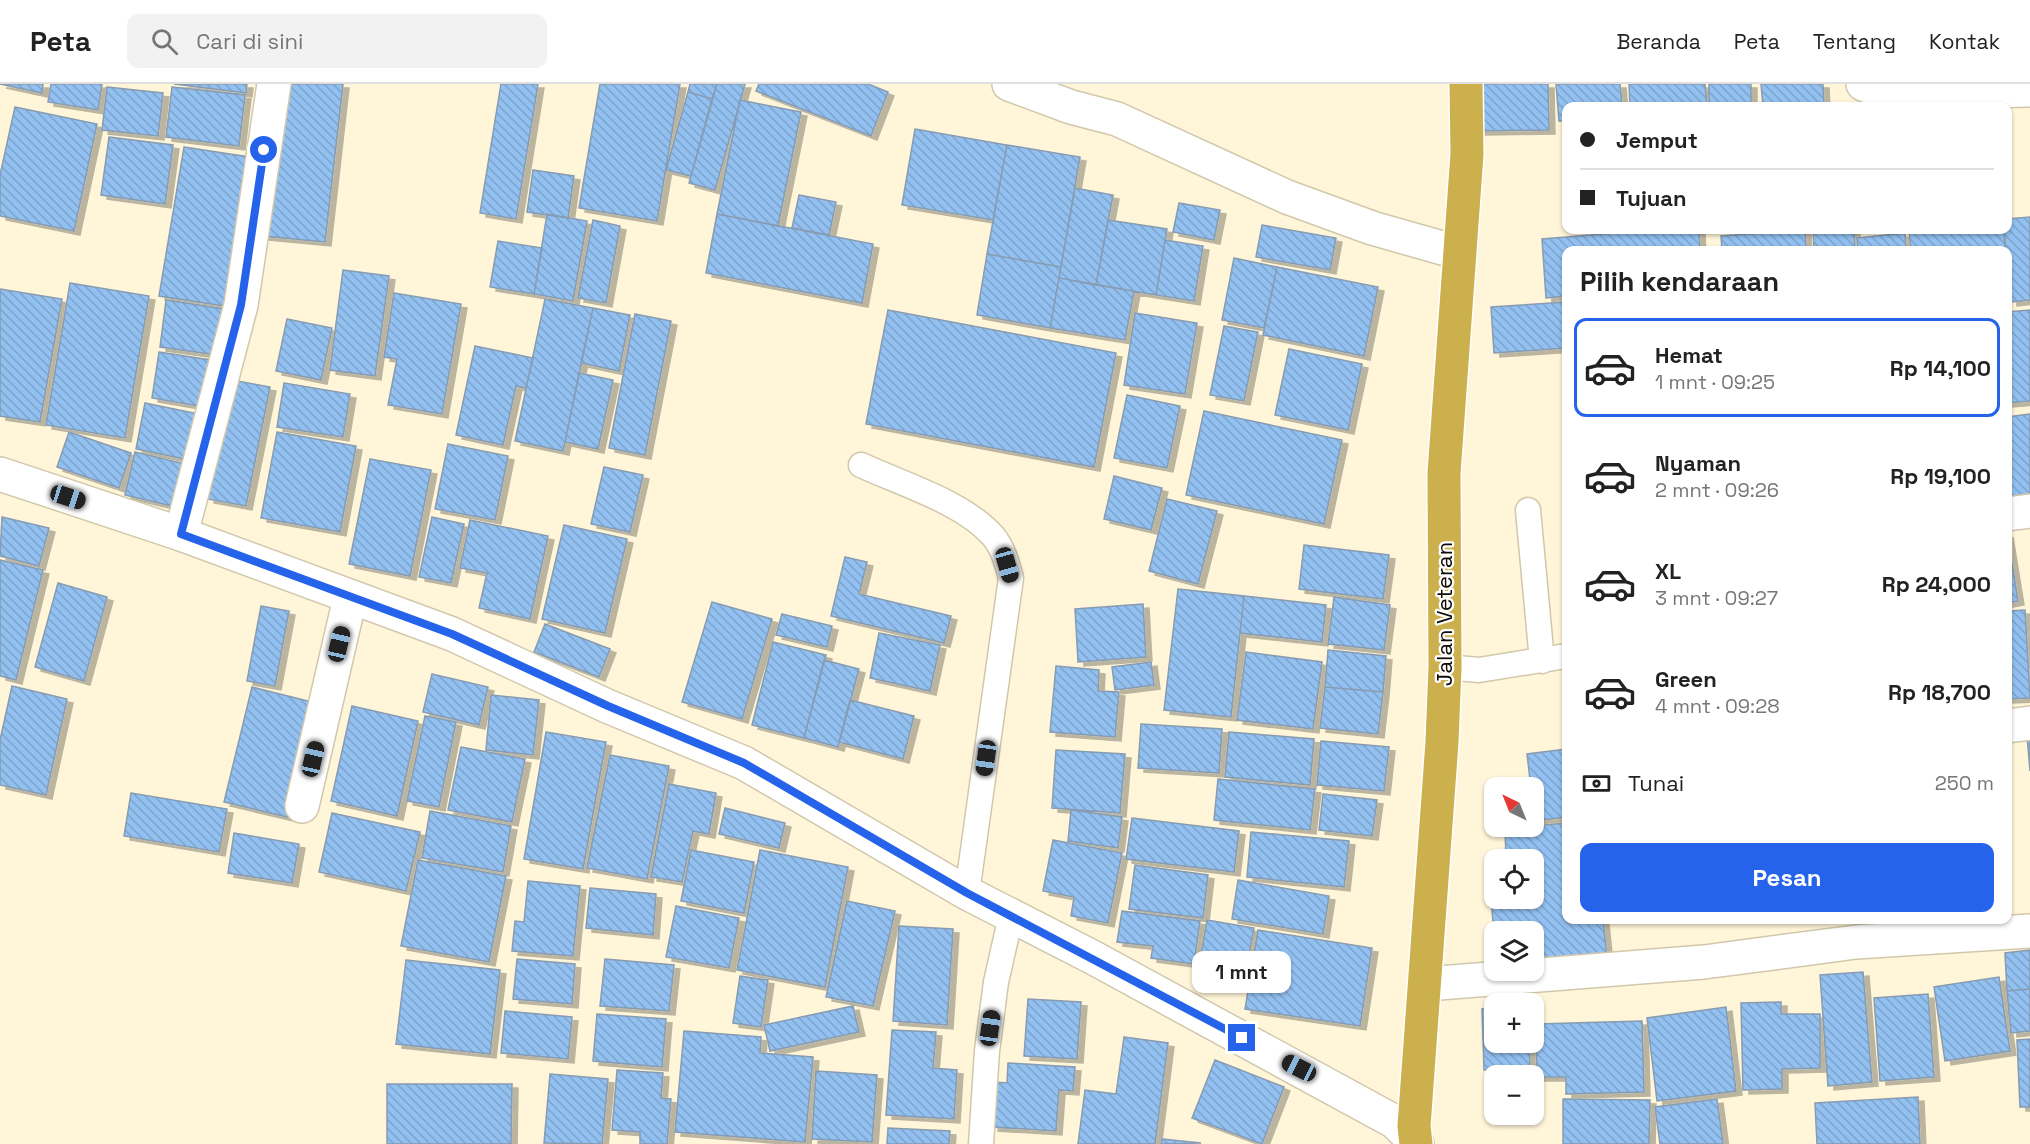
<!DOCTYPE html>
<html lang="id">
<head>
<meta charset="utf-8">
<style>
	body { margin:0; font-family:"Space Grotesk",sans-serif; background:#f2f2f2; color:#222; height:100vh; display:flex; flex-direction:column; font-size:22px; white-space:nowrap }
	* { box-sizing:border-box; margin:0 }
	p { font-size:20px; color:#767676 }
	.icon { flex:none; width:33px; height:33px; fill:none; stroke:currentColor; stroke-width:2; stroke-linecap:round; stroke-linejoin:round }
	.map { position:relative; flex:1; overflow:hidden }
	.sheet { position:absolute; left:1562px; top:162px; width:450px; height:678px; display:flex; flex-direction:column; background:#fff; border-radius:12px; box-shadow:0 2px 4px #0004 }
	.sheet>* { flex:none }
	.top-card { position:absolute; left:1562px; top:18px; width:450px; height:132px; border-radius:12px; box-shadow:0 2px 4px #0004; display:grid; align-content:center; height:132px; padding:0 18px; background:#fff }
	.needle { width:39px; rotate:317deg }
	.tools { position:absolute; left:1484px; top:693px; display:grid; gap:12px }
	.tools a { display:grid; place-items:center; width:60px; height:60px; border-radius:12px; background:#fff; box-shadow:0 2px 4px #0004; font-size:30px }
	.end { position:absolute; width:27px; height:27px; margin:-14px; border:8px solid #2563eb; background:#fff; box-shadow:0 0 0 3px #fff }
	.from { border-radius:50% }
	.bubble { position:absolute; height:42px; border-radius:12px; background:#fff; box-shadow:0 2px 4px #0004; font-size:20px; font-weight:700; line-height:42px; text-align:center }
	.car { position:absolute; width:18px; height:36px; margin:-18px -9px; border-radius:8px; box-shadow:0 0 4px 2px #0007; background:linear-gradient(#222 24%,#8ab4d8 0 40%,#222 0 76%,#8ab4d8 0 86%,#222 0) }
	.top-card b { display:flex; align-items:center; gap:21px; height:57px; font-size:22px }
	.top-card b+b { border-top:2px solid #e0e0e0 }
	.top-card i { width:15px; height:15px; background:#222 }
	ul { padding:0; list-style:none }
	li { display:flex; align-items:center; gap:18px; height:99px; margin:0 12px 9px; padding:0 6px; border:3px solid transparent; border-radius:12px }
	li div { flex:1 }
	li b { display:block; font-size:22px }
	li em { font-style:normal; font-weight:700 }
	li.selected { border-color:#2563eb }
	li>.icon { width:54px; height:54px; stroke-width:1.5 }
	h2 { padding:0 18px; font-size:27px; line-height:72px }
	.pay { display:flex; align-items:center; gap:15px; height:66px; padding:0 18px; font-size:22px }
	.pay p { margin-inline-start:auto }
	.action { display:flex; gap:12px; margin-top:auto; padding:12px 18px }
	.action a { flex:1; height:69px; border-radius:12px; background:#2563eb; color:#fff; font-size:24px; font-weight:700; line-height:69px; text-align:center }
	header { display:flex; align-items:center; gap:36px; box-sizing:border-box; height:84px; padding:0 30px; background:#fff; border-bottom:2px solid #e0e0e0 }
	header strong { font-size:28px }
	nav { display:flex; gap:33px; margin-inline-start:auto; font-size:21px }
	.search { width:420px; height:54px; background:#f2f2f2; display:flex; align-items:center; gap:15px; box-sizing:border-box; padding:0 21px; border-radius:12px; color:#767676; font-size:22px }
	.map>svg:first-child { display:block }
	.building { fill:url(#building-back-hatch); stroke:#879bb1; stroke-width:1.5; filter:url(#shadow) }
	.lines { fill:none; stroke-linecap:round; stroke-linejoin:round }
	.service-casing { stroke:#d1c8ab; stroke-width:27 }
	.minor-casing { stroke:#d1c8ab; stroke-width:36 }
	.tertiary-casing { stroke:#d1c8ab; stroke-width:36 }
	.trunk-casing { stroke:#fff; stroke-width:36 }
	.service { stroke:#fff; stroke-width:24 }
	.minor { stroke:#fff; stroke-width:33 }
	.tertiary { stroke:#fff; stroke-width:33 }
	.trunk { stroke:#ccb04e; stroke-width:33 }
	.route { stroke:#2563eb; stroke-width:8 }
	.labels { text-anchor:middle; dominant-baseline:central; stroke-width:4.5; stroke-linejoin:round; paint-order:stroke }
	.street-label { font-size:22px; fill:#0f0c04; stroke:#fff }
</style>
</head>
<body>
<header>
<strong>Peta</strong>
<div class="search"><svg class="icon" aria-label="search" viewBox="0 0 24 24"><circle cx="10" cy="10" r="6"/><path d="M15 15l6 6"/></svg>Cari di sini</div>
<nav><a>Beranda</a><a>Peta</a><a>Tentang</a><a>Kontak</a></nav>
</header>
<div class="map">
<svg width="2030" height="1060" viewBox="0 0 2030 1060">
	<defs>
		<pattern id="building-back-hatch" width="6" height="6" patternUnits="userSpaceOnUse" patternTransform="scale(1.5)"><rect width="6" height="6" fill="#92c0f0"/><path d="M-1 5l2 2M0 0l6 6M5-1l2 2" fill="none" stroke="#7da4cc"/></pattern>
		<filter id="shadow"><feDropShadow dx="6" dy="4" stdDeviation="0" flood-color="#0004"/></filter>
	</defs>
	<rect width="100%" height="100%" fill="#fff5d8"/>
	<path class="building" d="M0,0H43L42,9Z
		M51,0H102L98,26L48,18Z
		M174,0H247L246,9Z
		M280,0H343L325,158L263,152Z
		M501,0H538L516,135L480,129Z
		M600,0H680L657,137L579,124Z
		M690,0H717L712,15L688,8Z
		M717,0H745L715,106L689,99Z
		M759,0H868L888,8L871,52L756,7Z
		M1478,0H1548L1549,46L1479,47Z
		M1556,0H1620L1622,22H1566V37H1559Z
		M1629,0H1705L1707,22H1630Z
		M1709,0H1751V22H1709Z
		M1761,0H1823L1824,22H1763Z
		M107,3L163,9L158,52L102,46Z
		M172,3L245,11L239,62L166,53Z
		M688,8L712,15L691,92L666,86Z
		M740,16L801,28L778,142L717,130Z
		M15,23L97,40L74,147L0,132V91Z
		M915,45L1007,61L993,136L902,121Z
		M109,53L173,61L165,120L101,111Z
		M1007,61L1080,73L1061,183L987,170Z
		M184,63L249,73L224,222L159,212Z
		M533,86L574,92L568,134L527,128Z
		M1075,104L1113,111L1096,201L1059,194Z
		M799,111L836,118L829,151L792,144Z
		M1179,119L1220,126L1214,156L1173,148Z
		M547,130L587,137L573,217L534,210Z
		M717,130L873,160L862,219L706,189Z
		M2030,133V216L2011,218L2004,146H2007V135Z
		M593,136L620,142L606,219L578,214Z
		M1108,136L1167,145L1156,211L1096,201Z
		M1262,141L1336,154L1330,186L1256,173Z
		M1653,146H1699L1700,166H1566V212L1546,214L1542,155Z
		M1805,146L1806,166H1722L1721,152Z
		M1813,146H1854L1855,166H1814Z
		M1909,146H2004L2005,166H1911Z
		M1905,149L1906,166H1858L1857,154Z
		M1165,156L1203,162L1194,217L1156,211Z
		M498,157L542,164L534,210L490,203Z
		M987,170L1061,183L1050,244L977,231Z
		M1234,174L1277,183L1264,244L1222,236Z
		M1277,183L1378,203L1364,272L1263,251Z
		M343,186L389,192L375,292L330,286Z
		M1059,194L1134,207L1125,256L1050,244Z
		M70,199L149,212L125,354L46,341Z
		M0,205L62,215L40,338L0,332Z
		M394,209L461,220L442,330L388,321L397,275L384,273Z
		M545,215L593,224L563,367L515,357Z
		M166,216L224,225L217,271L160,263Z
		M1566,218V264L1494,269L1491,223Z
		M593,224L630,231L619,287L581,279Z
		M888,226L1116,269L1094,383L866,340Z
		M2030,226V317L2007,319V228Z
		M1135,229L1197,239L1185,310L1124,301Z
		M635,230L671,237L645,371L609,364Z
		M287,235L332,244L321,296L276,287Z
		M1224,242L1258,248L1244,317L1210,311Z
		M475,262L533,274L526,304L516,302L503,361L456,351Z
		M1289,265L1362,280L1348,346L1275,331Z
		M159,268L217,277L210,324L152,314Z
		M579,289L613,296L598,365L565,358Z
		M232,296L270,303L246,422L208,415Z
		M284,299L350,310L343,353L277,343Z
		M1127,311L1180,322L1167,384L1114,374Z
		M145,319L199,330L190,376L136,365Z
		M1204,327L1342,356L1324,440L1186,411Z
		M2030,330V421L2007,424V333Z
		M69,348L131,369L119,404L57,383Z
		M277,348L356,362L340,448L261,434Z
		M448,360L508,372L495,436L435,425Z
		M135,368L190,381L180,424L125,411Z
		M370,375L431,386L410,492L349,480Z
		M604,383L643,391L630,448L591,440Z
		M1114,392L1162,404L1151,446L1104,435Z
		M1167,415L1217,427L1198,500L1149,487Z
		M2,433L49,444L39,482L0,472Z
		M432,433L464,440L451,499L419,493Z
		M470,436L548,452L530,535L479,524L487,489L460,484Z
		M564,441L627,455L605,549L542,535Z
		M2007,449L2018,517L2007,519Z
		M1304,461L1389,471L1383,515L1299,505Z
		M845,473L867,478L859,510L951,532L944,559L831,532Z
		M0,476L43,486L16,596L0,592Z
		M58,499L107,513L84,597L35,583Z
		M1178,505L1244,512L1231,633L1164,626Z
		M1244,512L1326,521L1322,558L1240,549Z
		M1334,513L1390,521L1384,566L1328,560Z
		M712,518L772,535L742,635L682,618Z
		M1143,520L1146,573L1078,578L1075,525Z
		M261,522L289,527L275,602L247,597Z
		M2025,526L2030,614L2007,615V527Z
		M782,530L832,542L827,563L776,551Z
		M545,540L610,565L599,593L534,568Z
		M879,549L940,561L930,607L870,594Z
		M773,558L826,571L804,654L752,641Z
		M1328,566L1386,572L1383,608L1325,603Z
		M1246,568L1322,578L1313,645L1237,636Z
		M824,576L859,585L838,663L804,654Z
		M1151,578L1154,601L1115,606L1112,583Z
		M1056,582L1099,586L1098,607L1119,608L1115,653L1050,648Z
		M432,590L488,603L479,641L423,628Z
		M12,602L67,615L46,711L0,701V656Z
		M252,603L324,621L296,735L224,718Z
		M1325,603L1383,608L1378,650L1320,644Z
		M491,611L539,616L533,671L486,666Z
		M850,616L914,632L903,675L839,658Z
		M352,622L418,637L397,732L331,717Z
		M425,632L456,638L439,723L407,717Z
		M1141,640L1222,645L1219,689L1138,684Z
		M546,648L606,658L583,785L524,775Z
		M1229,648L1314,655L1310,701L1225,693Z
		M2030,651V687L2027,652Z
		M1321,657L1389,663L1384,707L1317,701Z
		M461,663L525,675L512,738L448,726Z
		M1566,665V733L1535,737L1533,704H1531L1527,670Z
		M1056,666L1125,670L1120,729L1052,724Z
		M610,671L669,682L647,795L587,784Z
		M1218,695L1315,705L1310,746L1214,736Z
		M669,700L716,709L709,750L693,747L682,798L651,793Z
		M131,709L227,725L219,768L124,752Z
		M1323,710L1377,716L1372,752L1319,746Z
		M725,724L785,739L779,764L719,750Z
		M1071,726L1122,733L1118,764L1068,757Z
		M430,727L511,742L503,788L422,774Z
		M332,729L420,748L406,807L319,788Z
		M1132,734L1239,747L1234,788L1126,775Z
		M1566,739V836H1603L1607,875L1533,882V848H1494L1489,795L1494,794V814H1533V776H1506L1505,745Z
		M1251,748L1349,757L1344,803L1247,793Z
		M234,749L299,760L292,799L228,789Z
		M1053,756L1122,769L1108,839L1071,832L1074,813L1043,807Z
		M691,766L754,778L744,829L681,817Z
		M760,766L848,783L825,903L737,886Z
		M418,776L506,792L489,878L401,862Z
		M1135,781L1208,791L1203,834L1129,825Z
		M1238,796L1329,812L1323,850L1232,835Z
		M528,797L580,802L573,872L512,867L515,837L524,838Z
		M590,804L656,810L653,851L586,844Z
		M847,817L895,827L873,922L826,913Z
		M676,822L739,834L729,884L666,873Z
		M1122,827L1200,837L1194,880L1151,874L1153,862L1117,858Z
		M1207,836L1254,844L1243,902L1197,894Z
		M899,842L953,845L947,941L893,937Z
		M1258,846L1372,864L1360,942L1245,925Z
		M2030,866V905L2007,907L2005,869Z
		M517,875L575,880L572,920L513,915Z
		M605,875L674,881L669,927L600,922Z
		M406,876L500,886L490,970L396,960Z
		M1863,888L1872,998L1828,1002L1820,891Z
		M740,892L768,896L761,943L733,939Z
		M1999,893L2010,967L1945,977L1934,903Z
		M2030,905V947L2011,949L2007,907Z
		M1928,910L1934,993L1880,997L1874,914Z
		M1028,915L1081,918L1077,975L1024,972Z
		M1781,918V930H1820V984L1782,985V1005L1743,1006L1741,919Z
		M853,922L859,948L770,967L764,941Z
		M1726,923L1736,1007L1657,1017L1647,934Z
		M1494,924V958H1529L1530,983L1484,986L1482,925Z
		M505,927L572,933L568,975L501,969Z
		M597,930L666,935L662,983L593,977Z
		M1642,937L1644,1008L1566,1010V993H1537L1536,940Z
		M892,946L936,948L933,984L957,986L954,1035L886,1031Z
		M684,947L761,953L760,969L813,973L805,1058L675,1048Z
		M1124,953L1168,959L1155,1060H1078L1085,1006L1116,1010Z
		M2030,955V1023H2020L2017,956Z
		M1215,976L1284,1003L1262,1060L1192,1034Z
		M1008,979L1075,983L1073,1007L1059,1006L1056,1047L992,1043L995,998L1007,999Z
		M617,986L663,989L661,1014L671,1015L667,1060H640V1048L612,1046Z
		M816,987L877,991L872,1058L812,1055Z
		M550,990L608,995L602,1060L544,1059Z
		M387,1000H512L511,1060H387Z
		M1918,1013L1920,1060H1817L1815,1019Z
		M1563,1015L1650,1016L1649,1060H1563Z
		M1717,1015L1723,1060H1660L1655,1023Z
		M888,1044L950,1047L949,1060H887Z
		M1162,1055L1201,1059L1161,1060Z"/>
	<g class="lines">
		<defs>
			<path id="service" d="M861,381C902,400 963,418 993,452C1003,464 1007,479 1011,494L967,809
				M1528,426L1542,577
				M1445,583L1479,586L1566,572
				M981,1060L987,967L996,898L1011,832"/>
			<path id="minor" d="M1009,0L1071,23L1117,35L1287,113L1372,144L1460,169
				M1863,0C1886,14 1997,6 2030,6
				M2007,430L2030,427
				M181,450L241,221L274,0
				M2007,642L2030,639
				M302,722L350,514
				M1426,900L1704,878L1856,858L2030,847"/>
			<path id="tertiary" d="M0,390L181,450L452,550L607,622L744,679L967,809L1094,874L1395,1038L1417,1060"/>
			<path id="trunk" d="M1416,1060L1414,1042L1442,658L1445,583L1444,389L1467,70L1466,0"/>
		</defs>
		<use href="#service" class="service-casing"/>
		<use href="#minor" class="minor-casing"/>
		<use href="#tertiary" class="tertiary-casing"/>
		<use href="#trunk" class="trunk-casing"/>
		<use href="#service" class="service"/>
		<use href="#minor" class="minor"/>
		<use href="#tertiary" class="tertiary"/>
		<use href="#trunk" class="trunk"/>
	</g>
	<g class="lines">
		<path class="route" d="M264,66L241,221L181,450L452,550L608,622L744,679L967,809L1242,954"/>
	</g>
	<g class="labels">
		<g class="street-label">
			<text transform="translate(1444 530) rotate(-90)">Jalan Veteran</text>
		</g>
	</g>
</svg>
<div class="tools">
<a><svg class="needle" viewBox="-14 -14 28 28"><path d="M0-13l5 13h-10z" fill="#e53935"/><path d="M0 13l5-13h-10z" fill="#767676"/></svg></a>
<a><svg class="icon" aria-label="locate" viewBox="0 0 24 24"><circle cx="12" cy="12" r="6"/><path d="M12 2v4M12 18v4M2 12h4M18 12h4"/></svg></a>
<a><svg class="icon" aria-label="layers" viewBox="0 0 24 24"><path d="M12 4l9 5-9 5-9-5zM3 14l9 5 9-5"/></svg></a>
<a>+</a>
<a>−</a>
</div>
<i class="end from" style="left:264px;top:66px"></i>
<i class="end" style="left:1242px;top:954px"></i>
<div class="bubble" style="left:1192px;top:867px;width:99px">1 mnt</div>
<i class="car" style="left:68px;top:413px;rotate:108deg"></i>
<i class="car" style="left:1007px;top:481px;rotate:164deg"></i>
<i class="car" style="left:339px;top:560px;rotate:13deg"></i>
<i class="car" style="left:986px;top:674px;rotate:188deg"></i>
<i class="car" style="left:313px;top:675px;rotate:13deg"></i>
<i class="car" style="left:990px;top:944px;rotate:8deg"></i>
<i class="car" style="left:1299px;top:984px;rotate:297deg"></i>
<div class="top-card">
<b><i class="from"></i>Jemput</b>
<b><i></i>Tujuan</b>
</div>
<section class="sheet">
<h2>Pilih kendaraan</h2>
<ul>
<li class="selected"><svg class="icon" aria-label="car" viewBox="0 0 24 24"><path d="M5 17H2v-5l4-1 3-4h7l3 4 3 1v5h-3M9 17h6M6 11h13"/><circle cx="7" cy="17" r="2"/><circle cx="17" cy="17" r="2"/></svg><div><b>Hemat</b><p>1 mnt · 09:25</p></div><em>Rp 14,100</em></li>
<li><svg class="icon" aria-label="car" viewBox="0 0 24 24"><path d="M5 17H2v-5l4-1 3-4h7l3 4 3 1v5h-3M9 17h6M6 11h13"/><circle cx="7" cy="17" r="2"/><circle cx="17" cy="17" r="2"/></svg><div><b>Nyaman</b><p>2 mnt · 09:26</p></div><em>Rp 19,100</em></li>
<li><svg class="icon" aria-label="car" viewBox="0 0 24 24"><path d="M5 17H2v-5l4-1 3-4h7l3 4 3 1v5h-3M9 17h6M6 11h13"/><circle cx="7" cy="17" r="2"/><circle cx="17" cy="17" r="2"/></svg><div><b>XL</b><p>3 mnt · 09:27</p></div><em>Rp 24,000</em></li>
<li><svg class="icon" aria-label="car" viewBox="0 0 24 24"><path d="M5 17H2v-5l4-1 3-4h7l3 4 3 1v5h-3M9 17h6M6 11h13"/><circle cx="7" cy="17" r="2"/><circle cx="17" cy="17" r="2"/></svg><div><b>Green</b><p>4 mnt · 09:28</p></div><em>Rp 18,700</em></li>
</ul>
<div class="pay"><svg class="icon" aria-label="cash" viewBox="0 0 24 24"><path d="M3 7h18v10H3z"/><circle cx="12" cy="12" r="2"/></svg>Tunai<p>250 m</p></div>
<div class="action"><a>Pesan</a></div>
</section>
</div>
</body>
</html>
